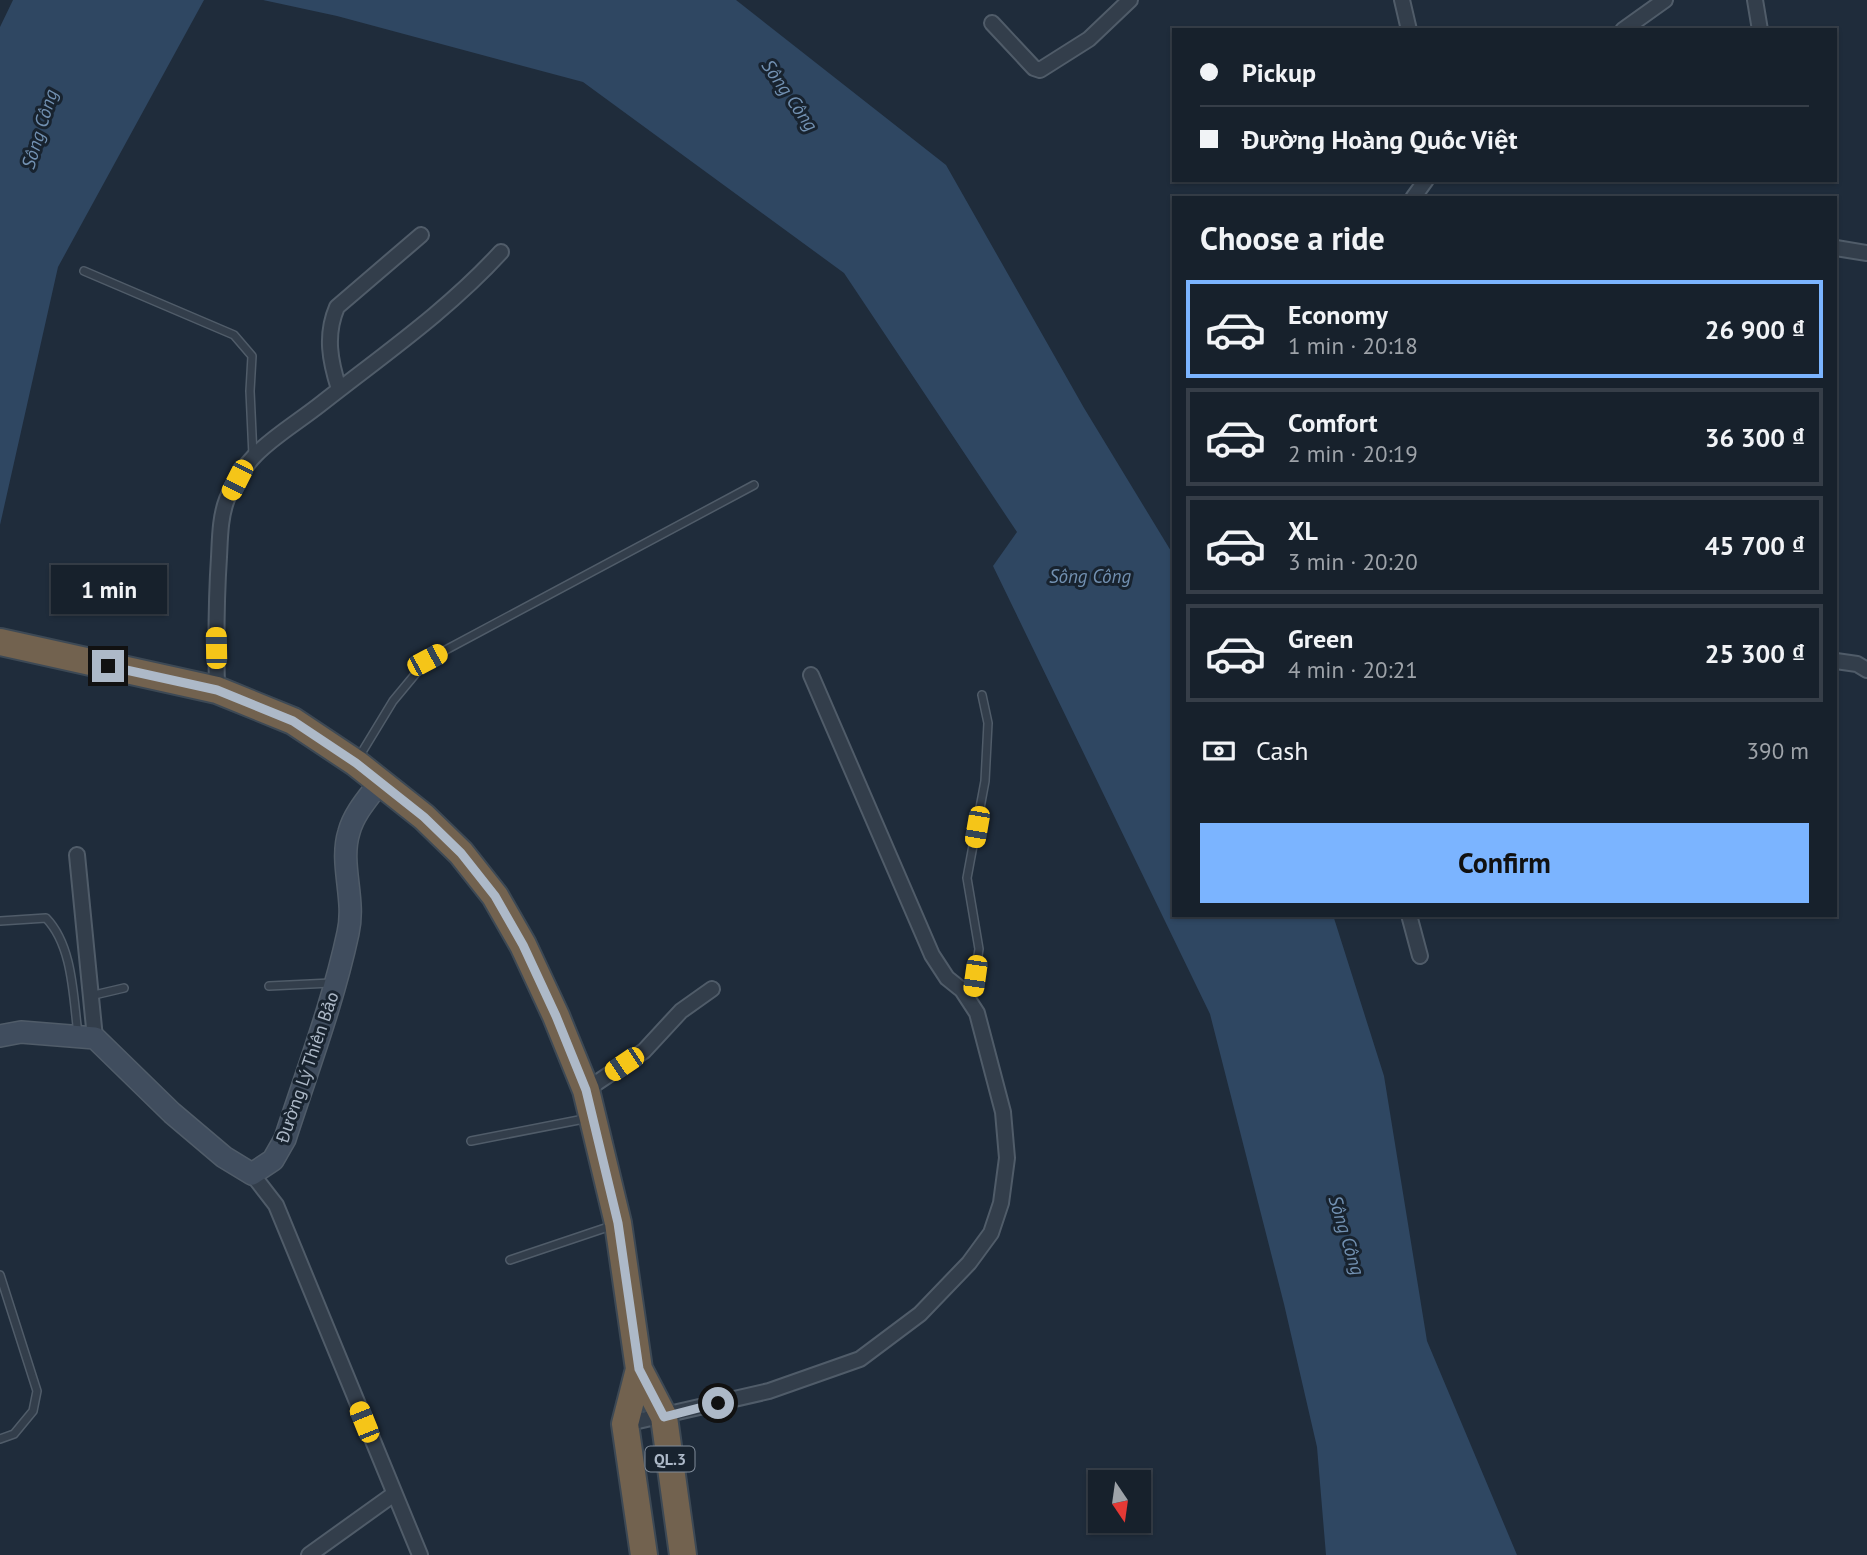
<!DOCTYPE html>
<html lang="en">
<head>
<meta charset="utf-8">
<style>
	body { margin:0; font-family:"PT Sans",sans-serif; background:#202934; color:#f1f3f6; height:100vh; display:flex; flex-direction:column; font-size:26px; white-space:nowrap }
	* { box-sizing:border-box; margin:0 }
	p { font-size:23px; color:#9ea3a9 }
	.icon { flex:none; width:38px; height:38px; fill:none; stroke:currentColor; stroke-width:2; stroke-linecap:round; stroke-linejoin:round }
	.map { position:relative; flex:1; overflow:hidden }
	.drawer { position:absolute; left:1172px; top:196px; width:665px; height:721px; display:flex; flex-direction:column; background:#17212c; border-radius:0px; box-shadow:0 2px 5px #0004,0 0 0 2px #363e48 }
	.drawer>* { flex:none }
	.top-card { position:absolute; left:1172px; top:28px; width:665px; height:154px; border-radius:0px; box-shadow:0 2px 5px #0004,0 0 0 2px #363e48; display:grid; align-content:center; height:154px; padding:0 28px; background:#17212c }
	.needle { width:46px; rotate:167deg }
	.buttons { position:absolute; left:1088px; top:1470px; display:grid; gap:14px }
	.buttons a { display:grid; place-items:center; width:63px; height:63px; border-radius:0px; background:#17212c; box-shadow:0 2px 5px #0004,0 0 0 2px #363e48; font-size:35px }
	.end { position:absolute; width:32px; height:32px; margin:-16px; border:9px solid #adb9c8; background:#111; box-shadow:0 0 0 4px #111 }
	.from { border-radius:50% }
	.bubble { position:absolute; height:49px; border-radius:0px; background:#17212c; box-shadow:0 2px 5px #0004,0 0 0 2px #363e48; font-size:23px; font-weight:600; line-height:49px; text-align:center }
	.car { position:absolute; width:21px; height:42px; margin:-21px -10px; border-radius:9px; box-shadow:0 0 5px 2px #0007; background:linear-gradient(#f5c518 24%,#345 0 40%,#f5c518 0 76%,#345 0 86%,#f5c518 0) }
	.top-card b { display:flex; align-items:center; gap:24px; height:66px; font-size:26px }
	.top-card b+b { border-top:2px solid #363e48 }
	.top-card i { width:18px; height:18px; background:#f1f3f6 }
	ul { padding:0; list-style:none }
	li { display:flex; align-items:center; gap:21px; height:98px; margin:0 14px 10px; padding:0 14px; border:4px solid #363e48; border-radius:0px }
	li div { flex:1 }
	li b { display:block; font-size:26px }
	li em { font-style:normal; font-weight:600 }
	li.current { border-color:#7bb4ff }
	li>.icon { width:63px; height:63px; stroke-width:1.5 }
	h2 { padding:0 28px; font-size:32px; line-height:84px }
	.pay { display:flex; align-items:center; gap:18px; height:77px; padding:0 28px; font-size:26px }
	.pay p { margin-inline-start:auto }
	.button { display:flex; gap:14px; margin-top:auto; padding:14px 28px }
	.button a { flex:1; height:80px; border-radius:0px; background:#7bb4ff; color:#111; font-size:28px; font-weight:600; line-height:80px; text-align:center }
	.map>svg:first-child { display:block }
	.water { fill:#2f4762 }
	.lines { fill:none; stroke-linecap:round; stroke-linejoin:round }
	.lane-casing { stroke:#505c69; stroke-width:10 }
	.street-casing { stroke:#505c69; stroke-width:18 }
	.secondary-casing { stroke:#505c69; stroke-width:24 }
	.highway-casing { stroke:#3d4955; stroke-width:30 }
	.lane { stroke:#333e4b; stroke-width:7 }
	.street { stroke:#333e4b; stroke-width:14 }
	.secondary { stroke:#404d5e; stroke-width:21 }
	.highway { stroke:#72624f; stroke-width:26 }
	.route { stroke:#adb9c8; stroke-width:9 }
	.labels { text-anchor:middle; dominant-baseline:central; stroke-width:6; stroke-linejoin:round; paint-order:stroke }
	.shield { fill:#18232f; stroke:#808c9a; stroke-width:2 }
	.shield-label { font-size:16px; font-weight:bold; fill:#adb9c8 }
	.street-label { font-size:18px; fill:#adb9c8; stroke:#18232f }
	.water-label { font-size:19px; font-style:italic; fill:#7291b2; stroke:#18232f }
</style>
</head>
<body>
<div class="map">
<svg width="1867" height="1555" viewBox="0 0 1867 1555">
	<rect width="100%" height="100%" fill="#1f2c3b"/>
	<path class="water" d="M13,0H204L58,267L0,525V27Z
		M263,0H736L946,165L1084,408L1174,556V915H1333L1384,1076L1427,1341L1517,1555H1326L1317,1447L1284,1304L1210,1014L993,566L1017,532L844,273L583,82L337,16Z"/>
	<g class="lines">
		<defs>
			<path id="lane" d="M84,271L234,335L252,356L250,391L253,456
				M359,757L393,701L427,660L754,485
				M0,921L46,918C73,946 73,996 78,1034
				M269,986L331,983
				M90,996L124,988
				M971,1001L979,949L967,878L985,781L988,723L982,695
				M471,1141L589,1118
				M510,1260L614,1225
				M0,1275L37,1391L33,1411L14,1434L0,1439"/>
			<path id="street" d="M1402,0L1409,30
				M1755,0L1760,30
				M992,23L1034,68L1040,70L1089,39L1130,0
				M1623,30L1665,0
				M1413,198L1426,180
				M1836,248L1867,253
				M339,389C330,361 325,335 337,307L421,235
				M1836,661L1857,664L1867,670
				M217,690C216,645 216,602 219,557C220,538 220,517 227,499C247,449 283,434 322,403C383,355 448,310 501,252
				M77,855L95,1038
				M1409,915L1420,956
				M586,1090L644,1051L681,1011L712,989
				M252,1174L276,1205L420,1555
				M625,1424L769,1391L860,1359L920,1314L969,1263L991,1233L1001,1203L1007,1158L1003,1112L977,1013L962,990L947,978L932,955L811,675
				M309,1555L394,1494"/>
			<path id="secondary" d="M0,1036L21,1032L95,1038L172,1113L224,1157L252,1174L273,1160L285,1139C307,1071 333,1003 348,933C356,899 339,864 349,832C354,813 369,797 380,782"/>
			<path id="highway" d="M0,642L217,690L293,721L356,763L424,817L461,853L495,896L523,945L556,1016L586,1090L618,1223L639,1369L664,1417L683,1555
				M639,1369L625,1424L644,1555"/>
		</defs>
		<use href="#lane" class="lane-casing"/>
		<use href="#street" class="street-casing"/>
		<use href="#secondary" class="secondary-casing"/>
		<use href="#highway" class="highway-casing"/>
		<use href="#lane" class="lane"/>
		<use href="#street" class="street"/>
		<use href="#secondary" class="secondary"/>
		<use href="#highway" class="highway"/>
	</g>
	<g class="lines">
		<path class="route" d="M108,666L217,690L293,721L356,763L424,817L461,853L495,896L523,945L556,1016L586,1090L618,1223L639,1369L664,1417L718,1403"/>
	</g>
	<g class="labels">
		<rect class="shield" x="645.5" y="1446.5" width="49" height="25" rx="5"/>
		<g class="shield-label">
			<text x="670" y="1459">QL.3</text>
		</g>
		<g class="street-label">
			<text transform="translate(307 1067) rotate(-71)">Đường Lý Thiên Bảo</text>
		</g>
		<g class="water-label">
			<text transform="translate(790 95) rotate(55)">Sông Công</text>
			<text transform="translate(39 129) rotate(-73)">Sông Công</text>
			<text x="1090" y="576">Sông Công</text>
			<text transform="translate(1347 1235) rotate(73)">Sông Công</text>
		</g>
	</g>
</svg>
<div class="buttons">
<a><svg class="needle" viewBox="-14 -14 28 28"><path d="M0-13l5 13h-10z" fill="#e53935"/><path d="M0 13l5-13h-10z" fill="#9ea3a9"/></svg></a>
</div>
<i class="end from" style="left:718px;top:1403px"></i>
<i class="end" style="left:108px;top:666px"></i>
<div class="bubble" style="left:51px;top:565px;width:116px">1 min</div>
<i class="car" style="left:237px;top:480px;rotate:207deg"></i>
<i class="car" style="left:216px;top:648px;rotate:359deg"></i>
<i class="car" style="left:427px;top:660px;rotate:62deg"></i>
<i class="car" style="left:977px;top:827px;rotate:190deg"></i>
<i class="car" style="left:975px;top:976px;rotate:188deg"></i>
<i class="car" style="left:624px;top:1064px;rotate:236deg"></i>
<i class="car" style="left:364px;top:1422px;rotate:338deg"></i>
<div class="top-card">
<b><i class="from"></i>Pickup</b>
<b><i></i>Đường Hoàng Quốc Việt</b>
</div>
<section class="drawer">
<h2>Choose a ride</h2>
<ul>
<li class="current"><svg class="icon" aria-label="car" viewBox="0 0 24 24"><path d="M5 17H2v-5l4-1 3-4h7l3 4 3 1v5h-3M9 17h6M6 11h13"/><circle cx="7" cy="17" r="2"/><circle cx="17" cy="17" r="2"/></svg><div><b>Economy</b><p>1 min · 20:18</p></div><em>26 900 ₫</em></li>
<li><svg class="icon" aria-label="car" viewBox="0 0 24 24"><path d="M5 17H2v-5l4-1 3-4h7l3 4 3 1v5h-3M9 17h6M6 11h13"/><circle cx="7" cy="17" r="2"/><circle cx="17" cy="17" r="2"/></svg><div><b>Comfort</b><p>2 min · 20:19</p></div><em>36 300 ₫</em></li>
<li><svg class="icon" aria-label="car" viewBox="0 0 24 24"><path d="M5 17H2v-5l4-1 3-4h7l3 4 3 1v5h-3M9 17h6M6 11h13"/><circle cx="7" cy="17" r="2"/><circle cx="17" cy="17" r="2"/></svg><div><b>XL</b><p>3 min · 20:20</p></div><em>45 700 ₫</em></li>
<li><svg class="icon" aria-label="car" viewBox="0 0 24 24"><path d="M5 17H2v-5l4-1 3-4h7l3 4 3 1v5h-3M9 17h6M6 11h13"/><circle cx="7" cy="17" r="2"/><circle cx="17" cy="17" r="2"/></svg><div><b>Green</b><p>4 min · 20:21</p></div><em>25 300 ₫</em></li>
</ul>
<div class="pay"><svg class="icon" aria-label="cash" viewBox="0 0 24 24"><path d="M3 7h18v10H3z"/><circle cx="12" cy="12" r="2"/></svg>Cash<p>390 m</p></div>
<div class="button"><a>Confirm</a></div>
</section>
</div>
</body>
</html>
